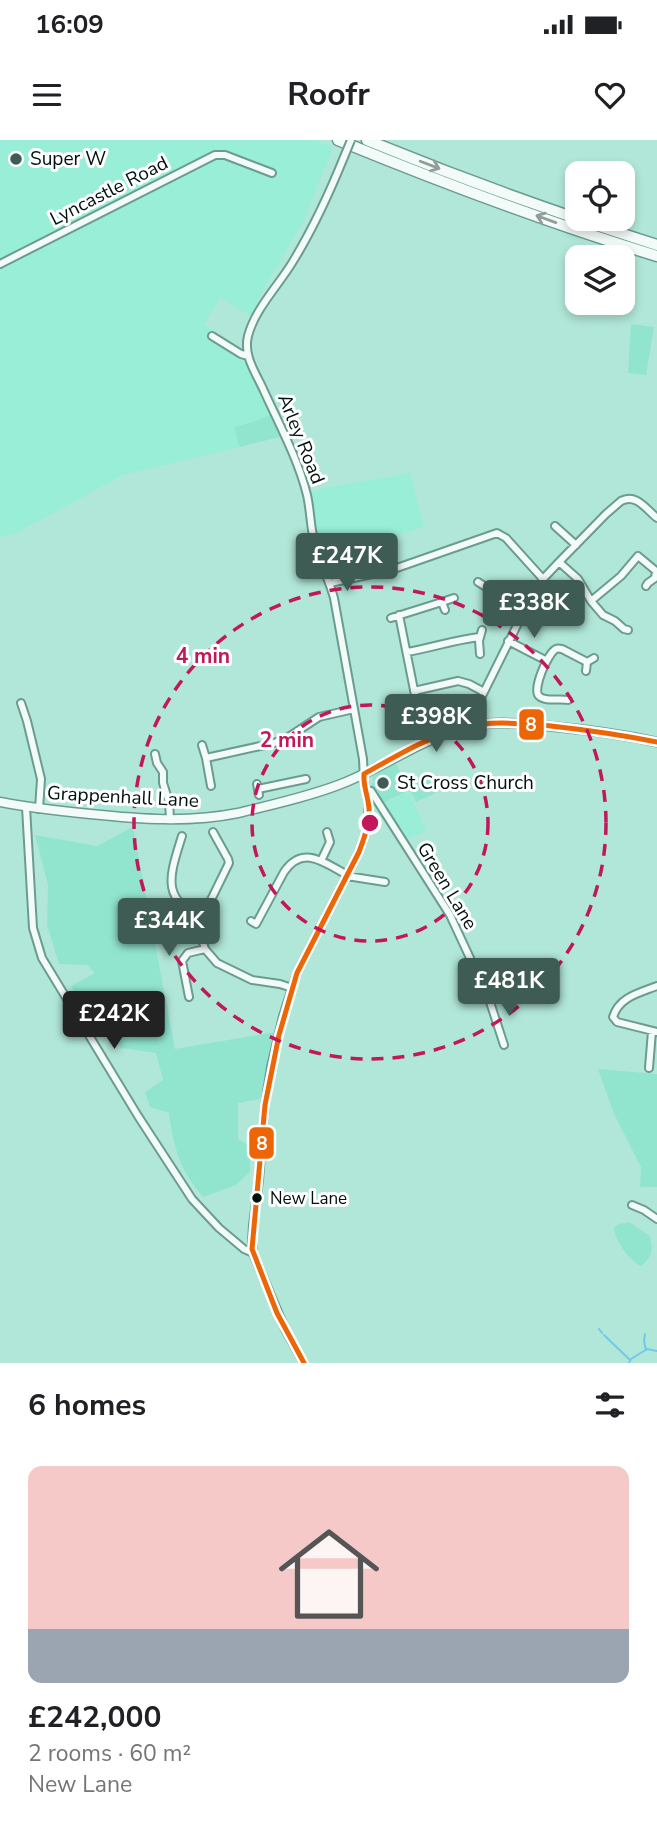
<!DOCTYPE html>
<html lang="en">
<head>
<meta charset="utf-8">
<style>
  body { margin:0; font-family:"Nunito Sans",sans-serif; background:#f2f2f2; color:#202124; height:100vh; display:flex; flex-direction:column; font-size:26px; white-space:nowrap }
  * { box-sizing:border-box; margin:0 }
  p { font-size:23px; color:#757577 }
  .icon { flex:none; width:38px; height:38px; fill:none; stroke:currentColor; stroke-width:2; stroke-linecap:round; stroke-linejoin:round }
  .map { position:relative; height:1223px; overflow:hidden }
  .sheet { display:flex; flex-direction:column; background:#fff; flex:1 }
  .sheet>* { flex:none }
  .fabs { position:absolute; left:565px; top:21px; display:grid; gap:14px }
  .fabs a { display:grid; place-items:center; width:70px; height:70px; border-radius:14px; background:#fff; box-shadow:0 4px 10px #0003; font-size:35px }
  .price { position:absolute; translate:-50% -60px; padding:0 16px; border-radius:7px; background:#3e5c53; color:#fff; font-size:23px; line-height:46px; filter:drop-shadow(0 2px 4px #0008) }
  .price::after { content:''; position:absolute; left:50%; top:42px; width:21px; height:16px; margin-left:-10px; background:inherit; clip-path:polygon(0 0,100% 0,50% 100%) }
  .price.selected { background:#222; color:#fff }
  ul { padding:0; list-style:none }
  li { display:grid; align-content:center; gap:14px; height:371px; padding:0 28px }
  li span { display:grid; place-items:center; height:217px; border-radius:14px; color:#555 }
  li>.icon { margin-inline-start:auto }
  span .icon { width:126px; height:126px; fill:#fffc; stroke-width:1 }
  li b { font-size:30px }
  h2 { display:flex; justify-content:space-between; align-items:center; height:84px; padding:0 28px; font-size:30px }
  .status { display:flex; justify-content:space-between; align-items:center; height:49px; padding:0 35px; background:#fff; direction:ltr }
  .status svg { height:19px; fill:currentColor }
  header { display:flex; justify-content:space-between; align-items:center; height:91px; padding:0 28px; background:#fff; font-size:32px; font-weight:700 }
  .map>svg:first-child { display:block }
  .built { fill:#98eed7 }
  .green { fill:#91e5cf }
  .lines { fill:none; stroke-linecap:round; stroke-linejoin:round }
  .stream { stroke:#71c9ea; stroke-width:2 }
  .minor-casing { stroke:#6c9b90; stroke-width:10 }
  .major-casing { stroke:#6c9b90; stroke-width:11 }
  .highway-casing { stroke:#6c9b90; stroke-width:13 }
  .minor { stroke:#f3fbf9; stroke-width:6 }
  .major { stroke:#f3fbf9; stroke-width:8 }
  .highway { stroke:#f3fbf9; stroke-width:10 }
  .minor-bridge-casing { stroke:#6c9b90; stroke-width:10; stroke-linecap:butt }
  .minor-bridge { stroke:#f3fbf9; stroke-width:6 }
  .bus-1-casing { stroke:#fff; stroke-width:10 }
  .bus-1 { stroke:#ec6608; stroke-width:5 }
  .oneway { stroke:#929d9a }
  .ring { fill:none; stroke:#c2185b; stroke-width:3.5; stroke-dasharray:12 9 }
  .poi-dot { fill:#3e5c53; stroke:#fff; stroke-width:2.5 }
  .bus-dot { fill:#00110c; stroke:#fff; stroke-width:2.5 }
  .labels { text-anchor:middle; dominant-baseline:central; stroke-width:6; stroke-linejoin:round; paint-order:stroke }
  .bus-label { font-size:17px; fill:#00110c; stroke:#fff; text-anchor:start }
  .poi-label { font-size:19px; fill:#00110c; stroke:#fff; text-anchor:start }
  .street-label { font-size:19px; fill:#00110c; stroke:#fff }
  .centre { fill:#c2185b; stroke:#fff; stroke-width:3.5 }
  .ring-label { font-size:21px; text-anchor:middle; font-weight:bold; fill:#c2185b; stroke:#fff; stroke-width:6; stroke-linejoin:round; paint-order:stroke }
  .line-badge { stroke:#fff; stroke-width:2.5 }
  .badge-label { font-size:19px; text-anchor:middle; font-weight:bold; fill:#fff }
</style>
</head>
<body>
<div class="status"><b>16:09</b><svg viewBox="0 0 49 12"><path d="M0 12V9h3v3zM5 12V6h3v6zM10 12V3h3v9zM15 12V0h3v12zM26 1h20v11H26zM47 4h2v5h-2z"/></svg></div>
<header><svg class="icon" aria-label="menu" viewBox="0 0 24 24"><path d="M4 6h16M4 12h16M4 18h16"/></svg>Roofr<svg class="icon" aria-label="heart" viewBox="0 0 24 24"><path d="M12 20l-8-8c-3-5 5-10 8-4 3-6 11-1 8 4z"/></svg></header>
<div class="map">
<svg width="657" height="1223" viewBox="0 0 657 1223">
  <rect width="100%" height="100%" fill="#b1e7d8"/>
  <path class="built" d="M0,0H315L333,7L304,80L263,150L251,176L220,158L204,185L239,207L270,275L253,282L234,287L239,307L123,335L20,391L0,398Z
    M410,333L424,386L409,392L378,401L381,432L330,443L316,410L307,354L325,348Z
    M409,652L426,691L405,700L383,664Z"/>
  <path class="green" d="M631,184L654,187L646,235L628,233Z
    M270,275L280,297L239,307L234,287L253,282Z
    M395,621L406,643H410L427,635L436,653L416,662L410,650L381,664L371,644L374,642L372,638L374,632Z
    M133,687L175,909L275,892L260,959L238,963V999L250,1006V1032L236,1045L203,1057C179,1028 174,1009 169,973L150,967L145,952L163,940L156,913L121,908L109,889L98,864L79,860L71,846L95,833L87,825L59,824L47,785L48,745L35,695L97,706Z
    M598,929L657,934V1047H640L641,1027L614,974Z
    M629,1082L650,1096C653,1111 653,1116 641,1126C630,1121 615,1101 614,1088L619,1084Z"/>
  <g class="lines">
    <path class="stream" d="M599,1189L602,1193
      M645,1194L644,1201L646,1210
      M604,1195L630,1220
      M629,1223L631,1219L647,1209L657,1211"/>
    <defs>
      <path id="minor" d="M0,124L215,15H225L272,33
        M212,196L241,214L248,216
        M555,386L576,405
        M559,422L578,439L591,461L603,475L615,481L624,489L628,490
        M478,442L489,449L503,446L508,448L525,468
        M330,443L391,430L497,393L506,398L543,439
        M591,461L621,436L638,416L656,431L655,438L648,443L646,446
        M445,470L442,462L454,458
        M399,475L417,565
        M391,478L442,462
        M508,501L547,521
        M407,512C431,508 454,500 479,497
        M480,514L479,501L482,490
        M586,531L587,522L594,518
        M414,551L458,541L469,544L484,552
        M568,560C560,558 545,562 539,556C532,549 548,513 556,509C558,508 560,509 562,509L587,522
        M21,563L27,581L41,639L39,669
        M470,587L478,564L531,457L543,439L559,422L606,374L621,361C636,353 646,369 657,378
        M202,605L206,618L274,603L287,598L319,577L354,569
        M155,614L157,623L163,632V643L169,662L170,679
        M206,618L211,646
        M257,644L259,655
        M258,649L306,639
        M366,650L371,651L450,775L489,859L504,905
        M26,667L33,788L42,818L138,976L192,1059L219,1088L244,1109L253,1113
        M213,692L228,719L229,723L207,768L202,799L205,809L217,823L252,840L280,844L292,848
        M182,696C170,735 159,760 205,779
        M321,721L330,702L327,692
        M347,736L385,742
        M251,781L256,784L284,732C303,704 325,723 347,735
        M657,846C639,853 619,857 613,877L617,882L657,892
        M189,857L182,821L188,813L205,809
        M649,928L652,891
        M632,1065L644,1070L657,1079
        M304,1223L286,1191L253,1113L252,1102L253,1085L259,1040L265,965L271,927L283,876L297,833L359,712L366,692L369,666L364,641L363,619L334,458C329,440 321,425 316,408C310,390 311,372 307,355C298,319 279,284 264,251C256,233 243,216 248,196C255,169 278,146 292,123C313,89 329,54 344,17"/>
      <path id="major" d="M0,662C30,668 60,671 90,674C139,679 189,683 238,673C271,665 315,655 346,642C387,625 423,598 467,587C496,580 527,584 557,587C591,590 624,595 657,602"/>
      <path id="highway" d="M338,0C443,43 549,83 657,116
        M367,0C462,39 559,74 657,105"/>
    </defs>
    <use href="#minor" class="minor-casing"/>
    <use href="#major" class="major-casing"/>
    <use href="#highway" class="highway-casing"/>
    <use href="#minor" class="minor"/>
    <use href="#major" class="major"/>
    <use href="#highway" class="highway"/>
    <defs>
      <path id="minor-bridge" d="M344,17L351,0"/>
    </defs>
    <use href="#minor-bridge" class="minor-bridge-casing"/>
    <use href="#minor-bridge" class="minor-bridge"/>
    <defs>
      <path id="bus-1" d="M304,1223L277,1173L252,1109L265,965L279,895L297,833L359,712C364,698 370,683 369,668C368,656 363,646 364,634C396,616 429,596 466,587C494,580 523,584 551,586C587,590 622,595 657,602"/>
    </defs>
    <use href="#bus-1" class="bus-1-casing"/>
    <use href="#bus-1" class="bus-1"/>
  </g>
  <defs><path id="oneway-shaft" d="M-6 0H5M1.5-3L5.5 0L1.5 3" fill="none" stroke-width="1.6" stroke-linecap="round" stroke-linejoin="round" transform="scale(1.75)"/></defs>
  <g class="oneway">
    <use href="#oneway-shaft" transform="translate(430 25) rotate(21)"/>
    <use href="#oneway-shaft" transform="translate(546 79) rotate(-160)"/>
  </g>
  <g class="ring">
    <circle cx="370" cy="683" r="118"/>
    <circle cx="370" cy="683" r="236"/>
  </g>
  <g class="poi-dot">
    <circle cx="16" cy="19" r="7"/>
    <circle cx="383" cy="643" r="7"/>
  </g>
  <circle class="bus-dot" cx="257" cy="1058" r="6"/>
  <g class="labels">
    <g class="bus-label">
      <text x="270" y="1058">New Lane</text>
    </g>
    <g class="poi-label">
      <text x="30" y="19">Super W</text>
      <text x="397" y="643">St Cross Church</text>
    </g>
    <g class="street-label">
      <text transform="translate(109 51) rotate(-27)">Lyncastle Road</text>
      <text transform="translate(301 299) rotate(68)">Arley Road</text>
      <text transform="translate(123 657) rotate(3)">Grappenhall Lane</text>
      <text transform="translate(447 746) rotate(59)">Green Lane</text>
    </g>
  </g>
  <circle cx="370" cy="683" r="10" class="centre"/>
  <g class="ring-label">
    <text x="203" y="523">4 min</text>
    <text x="287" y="607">2 min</text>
  </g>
  <g class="line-badge">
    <rect x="518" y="568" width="27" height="33" rx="7" fill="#ec6608"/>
    <rect x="248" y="986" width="27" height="34" rx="7" fill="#ec6608"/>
  </g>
  <g class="badge-label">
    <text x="531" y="591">8</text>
    <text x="262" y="1010">8</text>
  </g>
</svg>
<div class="fabs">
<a><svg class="icon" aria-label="locate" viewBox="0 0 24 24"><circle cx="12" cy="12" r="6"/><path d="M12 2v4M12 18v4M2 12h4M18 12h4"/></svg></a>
<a><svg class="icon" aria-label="layers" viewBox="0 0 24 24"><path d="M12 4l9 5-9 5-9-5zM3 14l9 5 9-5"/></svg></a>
</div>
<b class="price" style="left:347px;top:453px">£247K</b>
<b class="price" style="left:534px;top:500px">£338K</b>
<b class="price" style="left:436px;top:614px">£398K</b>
<b class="price" style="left:169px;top:818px">£344K</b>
<b class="price" style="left:509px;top:878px">£481K</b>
<b class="price selected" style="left:114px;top:911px">£242K</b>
</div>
<section class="sheet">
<h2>6 homes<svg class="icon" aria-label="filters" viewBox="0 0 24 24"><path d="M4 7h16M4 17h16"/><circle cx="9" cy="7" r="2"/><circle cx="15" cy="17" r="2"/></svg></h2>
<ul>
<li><span style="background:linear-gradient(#f6c9c9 75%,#9aa5b1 0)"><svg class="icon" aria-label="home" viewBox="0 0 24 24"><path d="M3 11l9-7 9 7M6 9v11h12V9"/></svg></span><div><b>£242,000</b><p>2 rooms · 60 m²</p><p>New Lane</p></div></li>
</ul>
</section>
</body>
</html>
